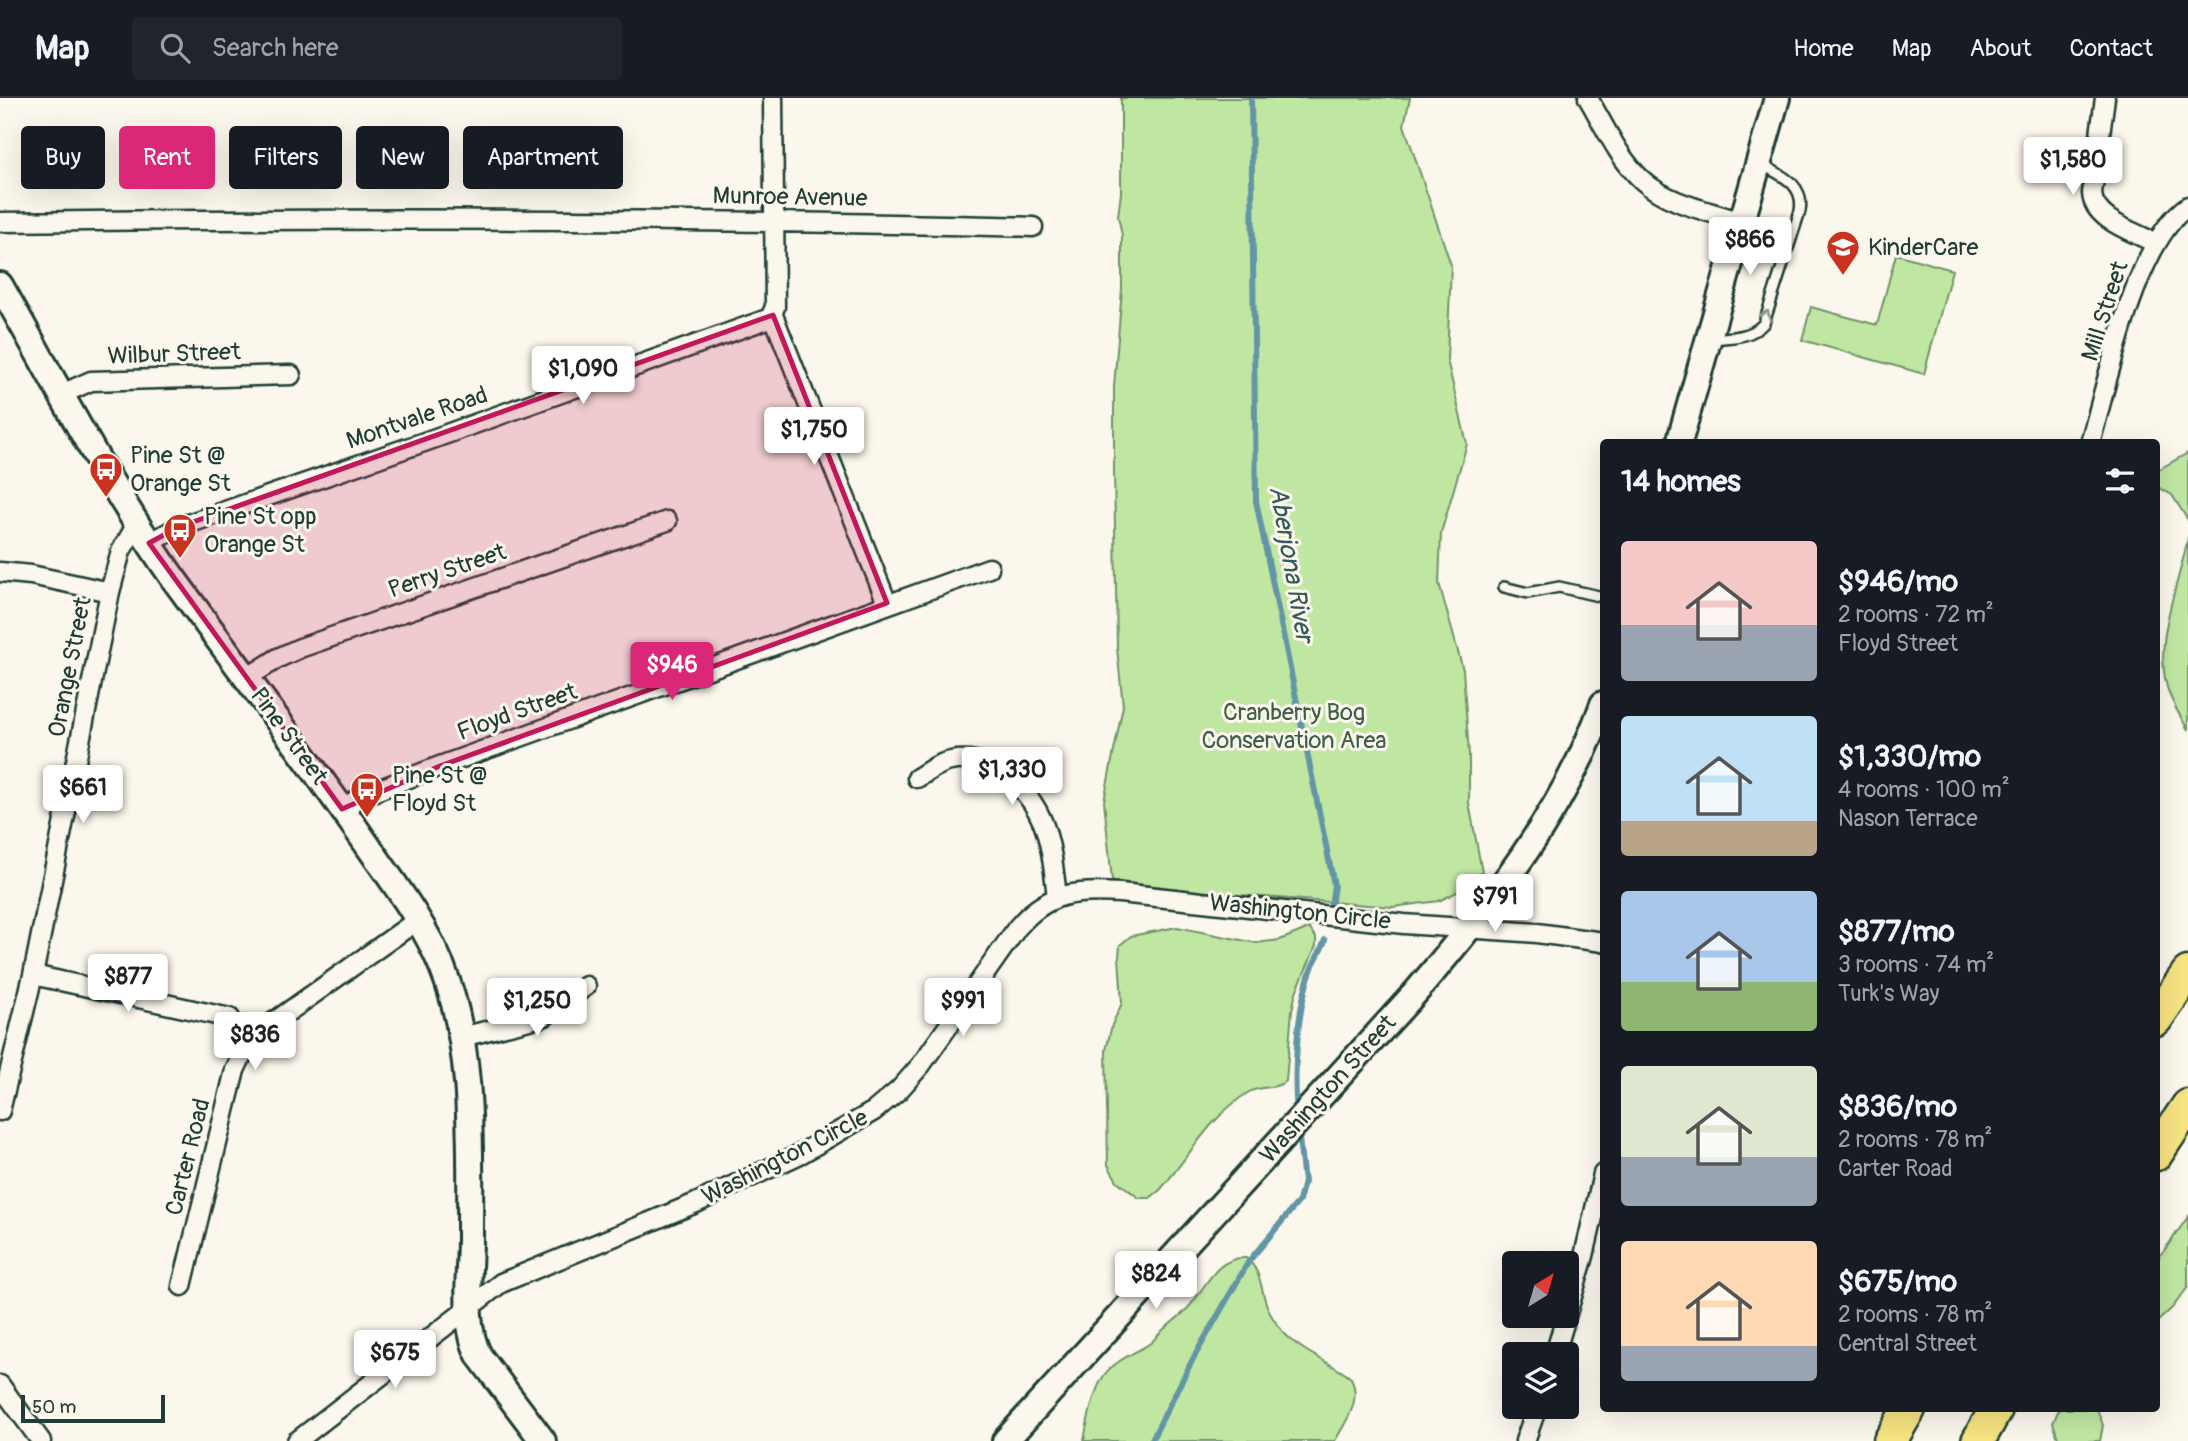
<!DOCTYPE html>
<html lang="en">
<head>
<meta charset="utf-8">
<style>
  body { margin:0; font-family:Pangolin,sans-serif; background:#20242c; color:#f1f3f6; height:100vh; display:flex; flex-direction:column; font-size:26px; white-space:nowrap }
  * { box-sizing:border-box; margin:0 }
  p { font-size:23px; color:#9ea1a6 }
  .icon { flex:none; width:38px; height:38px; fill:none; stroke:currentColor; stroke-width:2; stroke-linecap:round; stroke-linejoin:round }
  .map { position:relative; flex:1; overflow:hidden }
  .panel { position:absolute; left:1600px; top:341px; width:560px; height:973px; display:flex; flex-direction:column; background:#171b24; border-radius:7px; box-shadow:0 7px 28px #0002 }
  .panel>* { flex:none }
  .top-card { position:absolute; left:21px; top:28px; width:665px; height:63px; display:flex; gap:14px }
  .needle { width:46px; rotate:37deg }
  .tools { position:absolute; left:1502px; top:1153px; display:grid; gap:14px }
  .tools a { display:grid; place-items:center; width:77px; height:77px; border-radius:7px; background:#171b24; box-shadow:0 7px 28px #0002; font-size:35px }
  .scale { position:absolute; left:21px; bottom:18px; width:144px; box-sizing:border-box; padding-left:7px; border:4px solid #1f3d34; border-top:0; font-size:19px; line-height:24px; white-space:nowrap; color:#1f3d34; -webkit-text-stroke:5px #fbf7ec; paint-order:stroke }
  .price { position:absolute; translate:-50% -60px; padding:0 16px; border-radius:7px; background:#fff; color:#222; font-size:23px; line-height:46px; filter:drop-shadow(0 2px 4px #0008) }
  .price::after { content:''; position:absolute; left:50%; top:42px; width:21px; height:16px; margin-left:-10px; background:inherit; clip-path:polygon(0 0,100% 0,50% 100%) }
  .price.current { background:#db2777; color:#fff }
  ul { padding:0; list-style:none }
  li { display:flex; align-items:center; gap:21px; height:175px; padding:0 21px }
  li span { display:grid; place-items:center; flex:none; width:196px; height:140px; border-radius:7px; color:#555 }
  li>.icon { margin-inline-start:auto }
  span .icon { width:84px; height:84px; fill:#fffc; stroke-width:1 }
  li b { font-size:30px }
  h2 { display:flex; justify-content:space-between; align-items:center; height:84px; padding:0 21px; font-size:30px }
  .chip { padding:0 24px; border-radius:7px; background:#171b24; box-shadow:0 7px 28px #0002; font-size:24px; line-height:63px }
  .chip.current { background:#db2777; color:#fff }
  header { display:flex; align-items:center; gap:42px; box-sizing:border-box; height:98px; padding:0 35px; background:#171b24; border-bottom:2px solid #363941 }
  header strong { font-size:33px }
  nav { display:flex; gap:38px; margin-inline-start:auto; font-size:24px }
  .search { width:490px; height:63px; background:#20242c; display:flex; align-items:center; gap:18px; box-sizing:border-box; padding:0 24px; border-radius:7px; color:#9ea1a6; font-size:26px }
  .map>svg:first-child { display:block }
  .green { fill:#c0e7a2; stroke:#70926b; stroke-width:2 }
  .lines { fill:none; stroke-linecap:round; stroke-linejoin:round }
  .stream { stroke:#6295a5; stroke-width:6 }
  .lane-casing { stroke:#1f3d34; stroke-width:14 }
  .street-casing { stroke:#1f3d34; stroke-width:23 }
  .secondary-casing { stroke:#1f3d34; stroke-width:30 }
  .highway-casing { stroke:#1f3d34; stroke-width:37 }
  .lane { stroke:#fbf7ec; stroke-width:9 }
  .street { stroke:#fbf7ec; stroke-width:18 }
  .secondary { stroke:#fbf7ec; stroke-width:24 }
  .highway { stroke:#f6e381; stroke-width:32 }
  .oneway { stroke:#8d9a90 }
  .marked { fill:#c2185b; fill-opacity:0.2; stroke:#c2185b; stroke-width:5; stroke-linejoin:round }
  .labels { text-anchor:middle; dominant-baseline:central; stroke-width:6; stroke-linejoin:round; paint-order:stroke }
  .street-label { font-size:24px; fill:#1f3d34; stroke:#fbf7ec }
  .poi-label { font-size:24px; fill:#1f3d34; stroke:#fbf7ec; text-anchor:start }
  .park-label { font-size:24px; fill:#3f5f4a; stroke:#fbf7ec }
  .water-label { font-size:26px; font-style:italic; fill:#355a5a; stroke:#fbf7ec }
</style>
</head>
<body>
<header>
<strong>Map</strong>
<div class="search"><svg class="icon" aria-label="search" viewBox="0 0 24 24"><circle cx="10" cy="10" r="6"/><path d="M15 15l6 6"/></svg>Search here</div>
<nav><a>Home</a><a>Map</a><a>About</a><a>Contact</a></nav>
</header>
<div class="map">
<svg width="2188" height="1343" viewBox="0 0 2188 1343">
  <rect width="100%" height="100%" fill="#fbf7ec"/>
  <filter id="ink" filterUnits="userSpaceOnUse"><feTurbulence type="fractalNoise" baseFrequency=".0143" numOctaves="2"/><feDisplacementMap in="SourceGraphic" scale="14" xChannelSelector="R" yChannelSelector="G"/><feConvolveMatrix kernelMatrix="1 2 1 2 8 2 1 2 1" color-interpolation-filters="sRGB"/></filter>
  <g filter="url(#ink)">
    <path class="green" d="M1121,0H1410L1404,27L1451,167L1447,262L1467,346L1441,435L1439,485L1463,572L1469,657V705L1482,774L1461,792L1439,803L1393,809L1212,795L1112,783L1104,703L1123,608L1117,550L1114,371V289L1122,191V137L1118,118L1121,95Z
      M1896,156L1952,172L1924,276L1802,242L1811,209L1877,227Z
      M2188,355V422L2172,397L2156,388V373Z
      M2188,439V632C2182,621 2175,610 2170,598C2150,548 2179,489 2188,439Z
      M1177,829L1256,845L1280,842L1309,830L1316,840V848L1296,894L1292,912L1286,983C1275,992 1261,987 1249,994C1210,1018 1189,1059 1160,1092L1150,1100H1139L1117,1083L1108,1067L1106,952L1112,927L1122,905L1119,859L1120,847L1131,838Z
      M2188,1119V1189L2172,1210L2156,1225V1164Z
      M1246,1160C1262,1173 1260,1190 1267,1208C1270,1217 1278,1228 1284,1235C1303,1255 1330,1264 1351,1280C1362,1303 1346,1323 1335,1343H1084C1087,1325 1094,1291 1105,1276C1115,1263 1135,1255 1149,1246C1155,1242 1158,1236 1164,1231C1172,1224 1181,1218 1188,1210C1205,1191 1216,1158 1246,1160Z
      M2059,1311H2097L2103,1327L2100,1343H2059L2053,1325Z"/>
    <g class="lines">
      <path class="stream" d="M1251,0L1256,403L1334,787L1331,808
        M1297,1014C1293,972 1297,906 1313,867C1317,859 1322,851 1325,842
        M1151,1343L1194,1259L1249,1163L1299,1103L1304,1084L1298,1032"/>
      <defs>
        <path id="lane" d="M1710,241C1729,239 1750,241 1764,225L1800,113C1805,85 1780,77 1759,65
          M1504,489L1528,495L1559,489L1603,499"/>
        <path id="street" d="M1588,0C1604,27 1619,61 1642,82C1668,106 1709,113 1742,124
          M2105,0L2092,95C2093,122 2133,133 2155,145
          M0,124C344,120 688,120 1033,129
          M773,217L887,505
          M62,296L91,283L291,277
          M2090,345C2108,283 2135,144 2188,108
          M149,445L179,429L427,343L770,220L775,209L773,0
          M0,474L31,477L110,494
          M247,580L278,560L300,550L667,423
          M917,680C928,674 938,665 951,663C991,655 1029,690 1043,725C1052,748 1054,775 1057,799
          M342,711L362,698L440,668L989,470
          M33,877L230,920
          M462,939L545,918L586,888
          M0,1013L33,877L110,494L121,453L137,426
          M182,1188L235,972L246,949L264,931L419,821
          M1555,1256L1584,1158L1603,1076
          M0,1287L41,1343
          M297,1343L501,1185L696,1105L802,1055L874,1013L899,992L921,967L1017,830C1047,794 1076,792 1120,795L1404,826L1537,835L1603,844
          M1525,1343L1537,1309"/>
        <path id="secondary" d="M0,187C56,285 108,388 173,480C235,565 299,649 359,735C389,779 422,820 442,869C475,950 470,1053 470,1140C470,1175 462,1228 480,1259L543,1343
          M1679,345L1777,0
          M1005,1343L1416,894C1490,807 1564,715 1603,606"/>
        <path id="highway" d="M2156,921L2188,875
          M2156,1056L2188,1008
          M1890,1343L1909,1311
          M1978,1343L1996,1311"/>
      </defs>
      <use href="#lane" class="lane-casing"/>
      <use href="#street" class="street-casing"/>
      <use href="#secondary" class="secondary-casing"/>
      <use href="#highway" class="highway-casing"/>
      <use href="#lane" class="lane"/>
      <use href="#street" class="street"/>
      <use href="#secondary" class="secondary"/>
      <use href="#highway" class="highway"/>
    </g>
    <defs><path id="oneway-chevron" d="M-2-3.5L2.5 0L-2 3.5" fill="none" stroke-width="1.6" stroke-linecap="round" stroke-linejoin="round" transform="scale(1.75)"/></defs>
    <use class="oneway" href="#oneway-chevron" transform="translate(1766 217) rotate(-67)"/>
  </g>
  <path class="marked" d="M773,217L887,505L440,668L342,711L149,445L179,429Z"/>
  <defs>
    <symbol id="school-pin" viewBox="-11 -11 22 30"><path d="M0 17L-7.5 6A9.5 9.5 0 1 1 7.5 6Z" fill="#c8321e" stroke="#fbf7ec"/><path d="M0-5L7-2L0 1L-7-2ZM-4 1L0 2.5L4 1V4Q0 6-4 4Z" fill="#fff"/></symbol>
    <symbol id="bus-pin" viewBox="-11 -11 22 30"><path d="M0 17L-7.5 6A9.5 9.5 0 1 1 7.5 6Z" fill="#c8321e" stroke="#fbf7ec"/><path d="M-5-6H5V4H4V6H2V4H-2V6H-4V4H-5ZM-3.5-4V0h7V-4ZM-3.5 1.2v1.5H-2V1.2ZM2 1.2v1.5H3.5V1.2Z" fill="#fff"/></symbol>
  </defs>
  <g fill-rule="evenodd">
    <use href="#school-pin" x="1824" y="130" width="38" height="52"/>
    <use href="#bus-pin" x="87" y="352" width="38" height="52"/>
    <use href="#bus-pin" x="161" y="413" width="38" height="52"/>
    <use href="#bus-pin" x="348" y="672" width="38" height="52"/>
  </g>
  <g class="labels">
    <g class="street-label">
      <text transform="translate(790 99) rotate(1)">Munroe Avenue</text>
      <text transform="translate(2105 213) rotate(-72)">Mill Street</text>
      <text transform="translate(174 256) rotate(-2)">Wilbur Street</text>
      <text transform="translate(417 320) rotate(-19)">Montvale Road</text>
      <text transform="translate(447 473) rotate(-19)">Perry Street</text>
      <text transform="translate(70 569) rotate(-79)">Orange Street</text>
      <text transform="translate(517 614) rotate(-20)">Floyd Street</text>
      <text transform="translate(289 638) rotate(54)">Pine Street</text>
      <text transform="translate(1300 814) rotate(6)">Washington Circle</text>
      <text transform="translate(1328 991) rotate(-48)">Washington Street</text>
      <text transform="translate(188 1059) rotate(-76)">Carter Road</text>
      <text transform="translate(785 1059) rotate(-27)">Washington Circle</text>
    </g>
    <g class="poi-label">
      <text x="1868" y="149">KinderCare</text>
      <text x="130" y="357">Pine St @<tspan x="130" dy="28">Orange St</tspan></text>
      <text x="204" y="418">Pine St opp<tspan x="204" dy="28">Orange St</tspan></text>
      <text x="392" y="677">Pine St @<tspan x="392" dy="28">Floyd St</tspan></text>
    </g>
    <g class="park-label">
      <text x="1294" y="614">Cranberry Bog<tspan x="1294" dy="28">Conservation Area</tspan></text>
    </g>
    <g class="water-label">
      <text transform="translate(1291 466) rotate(80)">Aberjona River</text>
    </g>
  </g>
</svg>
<div class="tools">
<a><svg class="needle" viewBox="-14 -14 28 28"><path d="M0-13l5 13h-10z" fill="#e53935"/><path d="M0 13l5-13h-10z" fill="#9ea1a6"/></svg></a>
<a><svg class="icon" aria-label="layers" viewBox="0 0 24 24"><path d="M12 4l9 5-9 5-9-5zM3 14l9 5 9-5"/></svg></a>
</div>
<div class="scale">50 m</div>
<b class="price" style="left:2073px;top:99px">$1,580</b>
<b class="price" style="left:1750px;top:179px">$866</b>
<b class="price" style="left:583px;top:308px">$1,090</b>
<b class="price" style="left:814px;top:369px">$1,750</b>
<b class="price current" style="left:672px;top:604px">$946</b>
<b class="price" style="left:1012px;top:709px">$1,330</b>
<b class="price" style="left:83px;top:727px">$661</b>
<b class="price" style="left:1495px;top:836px">$791</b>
<b class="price" style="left:128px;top:916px">$877</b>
<b class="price" style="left:537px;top:940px">$1,250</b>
<b class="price" style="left:963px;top:940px">$991</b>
<b class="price" style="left:255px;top:974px">$836</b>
<b class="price" style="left:1156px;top:1213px">$824</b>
<b class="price" style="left:395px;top:1292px">$675</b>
<div class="top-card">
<a class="chip">Buy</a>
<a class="chip current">Rent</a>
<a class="chip">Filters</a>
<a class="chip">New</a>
<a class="chip">Apartment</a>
</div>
<section class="panel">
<h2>14 homes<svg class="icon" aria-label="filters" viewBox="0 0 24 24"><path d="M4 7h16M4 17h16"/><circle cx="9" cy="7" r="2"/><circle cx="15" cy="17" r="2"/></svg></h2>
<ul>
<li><span style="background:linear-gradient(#f6c9c9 60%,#9aa5b1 0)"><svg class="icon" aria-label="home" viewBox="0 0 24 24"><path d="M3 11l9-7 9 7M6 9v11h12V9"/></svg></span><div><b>$946/mo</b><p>2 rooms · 72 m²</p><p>Floyd Street</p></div></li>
<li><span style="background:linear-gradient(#bfe0f5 75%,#b9a48a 0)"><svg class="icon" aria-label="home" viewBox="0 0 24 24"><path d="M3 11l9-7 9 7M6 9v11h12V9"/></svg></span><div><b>$1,330/mo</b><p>4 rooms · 100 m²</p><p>Nason Terrace</p></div></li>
<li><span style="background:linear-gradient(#a9c7e8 65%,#8fb573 0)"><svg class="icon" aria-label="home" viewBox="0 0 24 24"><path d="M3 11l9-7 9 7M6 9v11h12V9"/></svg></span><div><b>$877/mo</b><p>3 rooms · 74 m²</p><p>Turk's Way</p></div></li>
<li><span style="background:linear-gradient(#dfe7d0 65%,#9aa5b1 0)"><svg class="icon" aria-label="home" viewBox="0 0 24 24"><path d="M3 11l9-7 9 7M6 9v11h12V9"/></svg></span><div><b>$836/mo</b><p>2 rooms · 78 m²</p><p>Carter Road</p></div></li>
<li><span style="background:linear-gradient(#ffd9b3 75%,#9aa5b1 0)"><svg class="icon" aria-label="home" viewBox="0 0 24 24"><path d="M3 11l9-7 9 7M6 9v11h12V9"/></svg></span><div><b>$675/mo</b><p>2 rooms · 78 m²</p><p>Central Street</p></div></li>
</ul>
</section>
</div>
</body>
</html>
